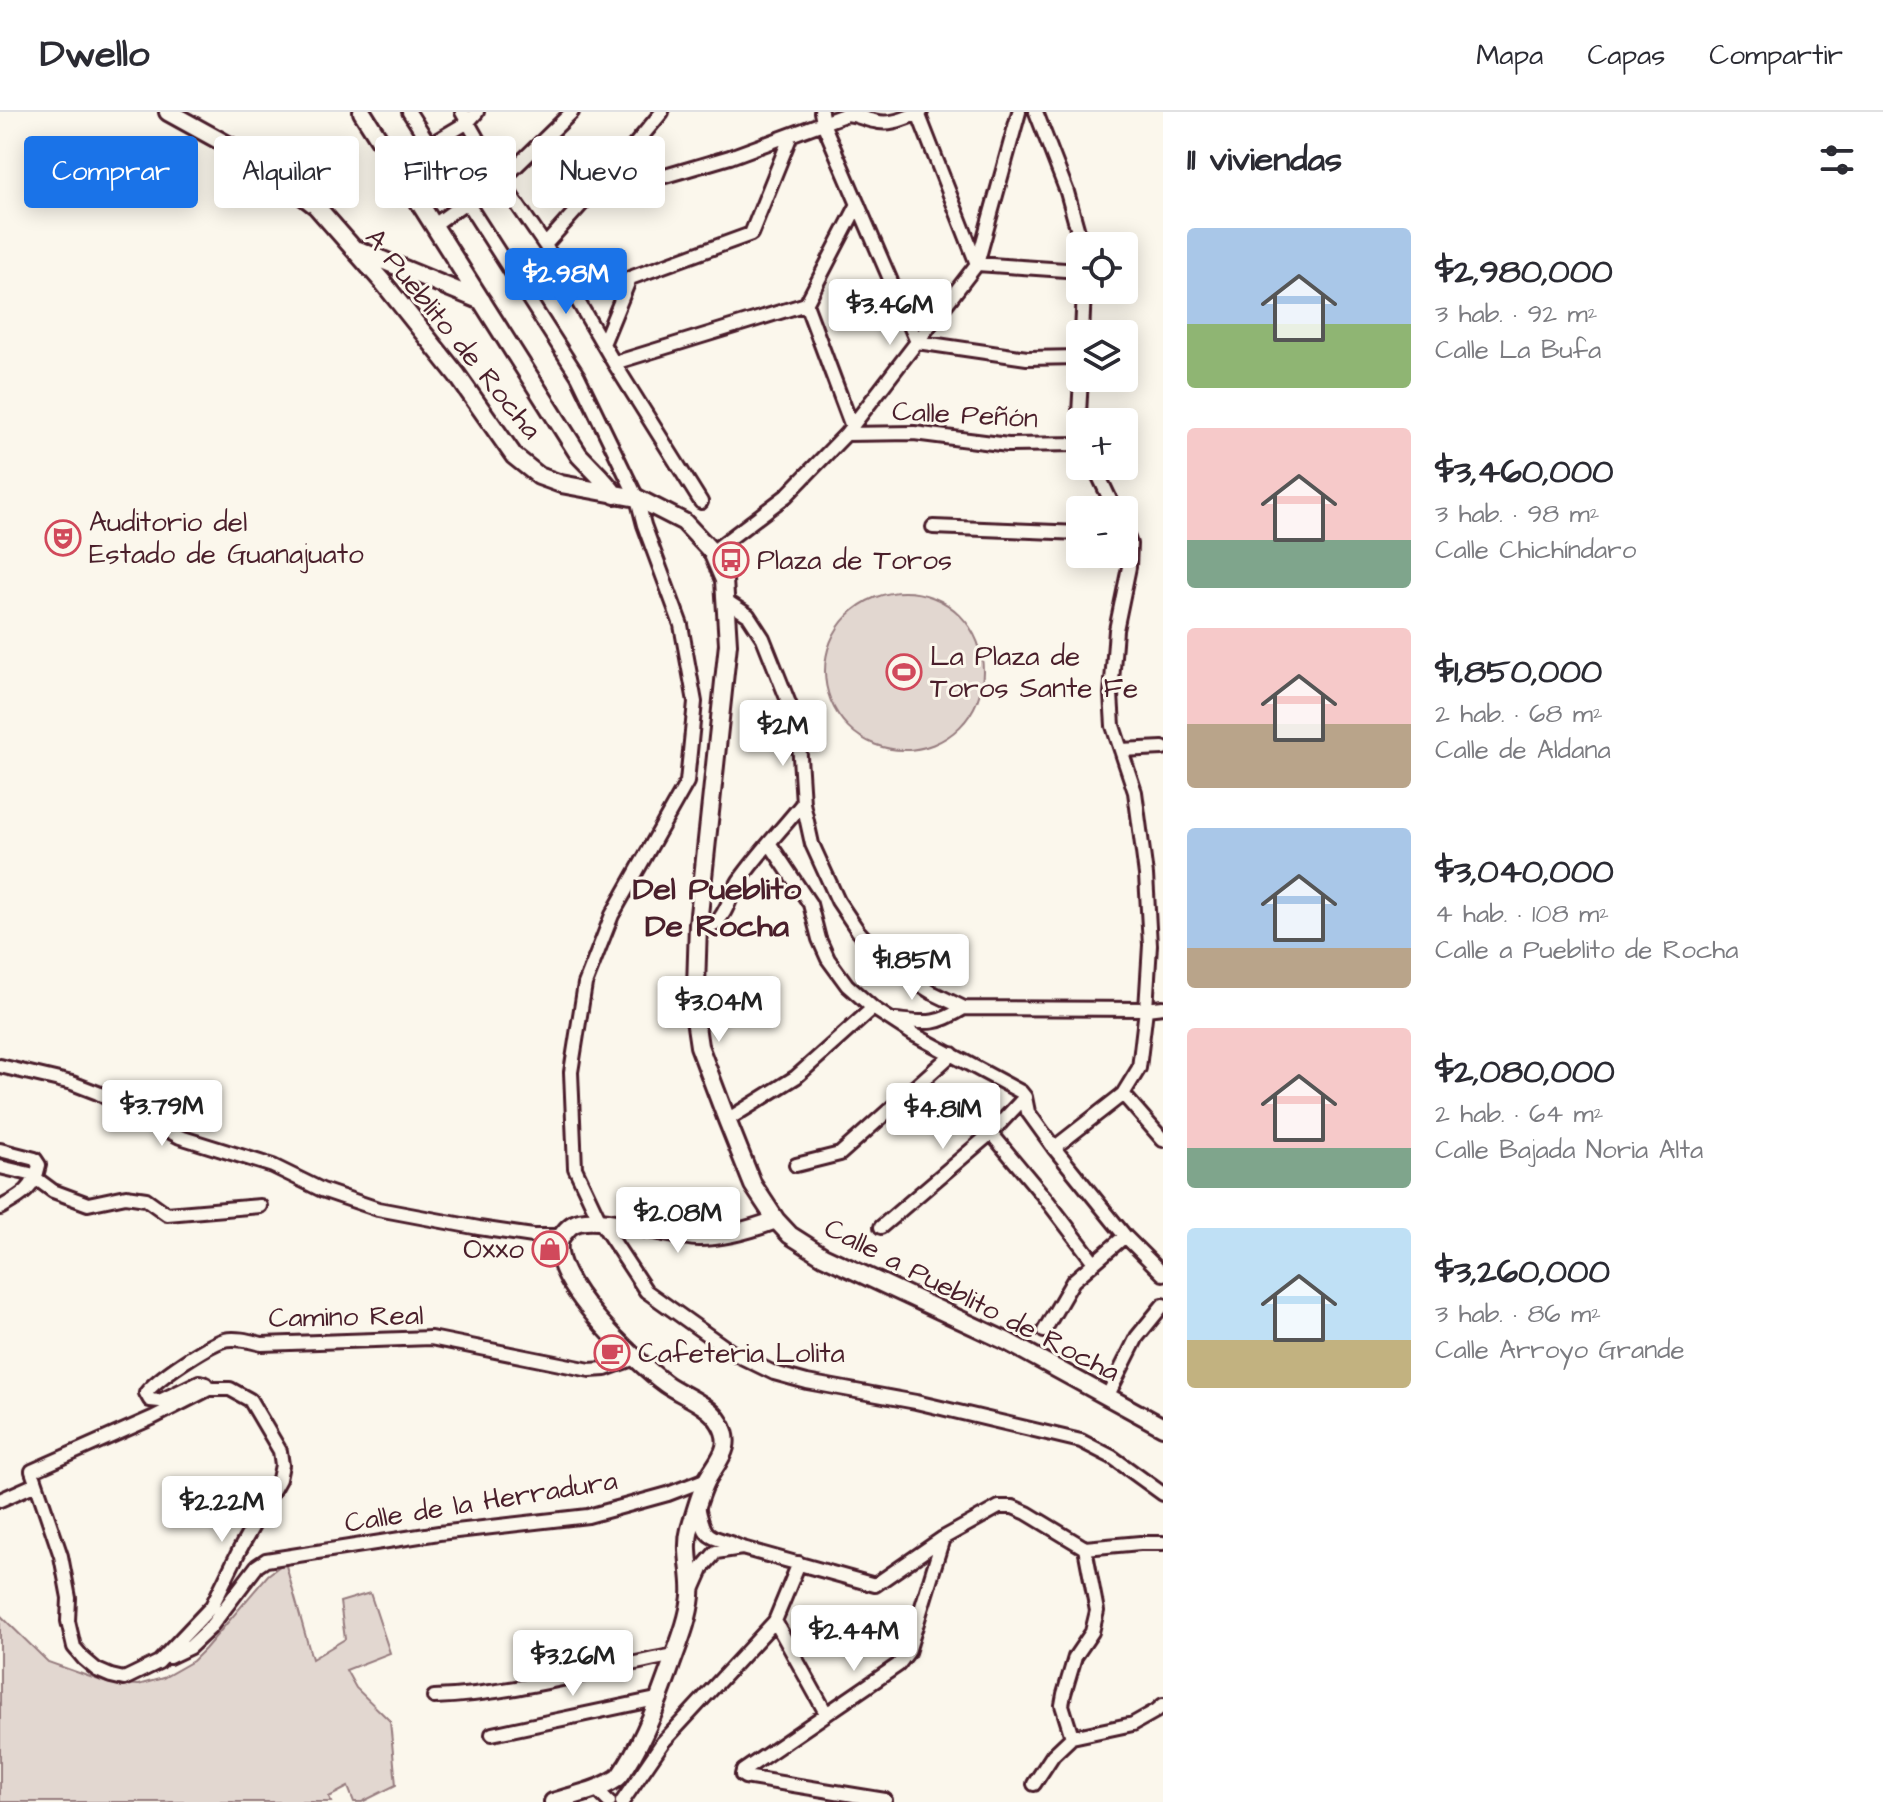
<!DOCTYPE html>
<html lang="es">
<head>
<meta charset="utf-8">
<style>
  body { margin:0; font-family:"Architects Daughter",sans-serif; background:#f2f2f3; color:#2b2b33; height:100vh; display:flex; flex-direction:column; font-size:30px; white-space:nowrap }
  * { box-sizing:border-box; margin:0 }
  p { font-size:26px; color:#7c7c81 }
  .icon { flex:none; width:44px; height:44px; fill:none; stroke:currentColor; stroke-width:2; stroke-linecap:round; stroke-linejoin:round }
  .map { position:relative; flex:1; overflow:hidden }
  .panel { display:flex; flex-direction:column; background:#fff; width:720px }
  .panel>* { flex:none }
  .banner { position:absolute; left:24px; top:24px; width:760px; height:72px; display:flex; gap:16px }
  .fabs { position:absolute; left:1066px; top:120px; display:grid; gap:16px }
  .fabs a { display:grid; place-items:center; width:72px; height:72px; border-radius:8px; background:#fff; box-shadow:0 4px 20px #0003; font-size:40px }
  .price { position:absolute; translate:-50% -68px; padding:0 18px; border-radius:8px; background:#fff; color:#222; font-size:26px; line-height:52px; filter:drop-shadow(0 2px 4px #0008) }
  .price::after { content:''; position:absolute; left:50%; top:48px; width:24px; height:18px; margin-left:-12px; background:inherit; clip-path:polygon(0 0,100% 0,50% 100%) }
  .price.current { background:#1a73e8; color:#fff }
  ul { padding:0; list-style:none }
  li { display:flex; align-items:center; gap:24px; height:200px; padding:0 24px }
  li span { display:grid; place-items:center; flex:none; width:224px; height:160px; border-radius:8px; color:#555 }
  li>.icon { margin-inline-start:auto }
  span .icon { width:96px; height:96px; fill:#fffc; stroke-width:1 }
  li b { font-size:34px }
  h2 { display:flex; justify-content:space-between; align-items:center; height:96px; padding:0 24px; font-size:34px }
  .tag { padding:0 28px; border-radius:8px; background:#fff; box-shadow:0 4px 20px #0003; font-size:28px; line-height:72px }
  .tag.current { background:#1a73e8; color:#fff }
  header { display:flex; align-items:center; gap:48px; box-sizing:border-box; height:112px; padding:0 40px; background:#fff; border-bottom:2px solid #e1e1e2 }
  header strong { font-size:38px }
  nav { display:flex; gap:44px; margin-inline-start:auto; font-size:28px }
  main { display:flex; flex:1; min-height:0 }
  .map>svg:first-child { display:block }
  .green { fill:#e2d7d0; stroke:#967b7e; stroke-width:2 }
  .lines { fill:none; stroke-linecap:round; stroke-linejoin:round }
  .minor-casing { stroke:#4a1f2b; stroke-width:18 }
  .tertiary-casing { stroke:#4a1f2b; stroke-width:22 }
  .minor { stroke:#fbf7ec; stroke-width:12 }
  .tertiary { stroke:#fbf7ec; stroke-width:16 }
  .labels { text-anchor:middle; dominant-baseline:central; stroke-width:6; stroke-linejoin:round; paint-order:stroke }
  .street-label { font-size:28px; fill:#4a1f2b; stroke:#fbf7ec }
  .poi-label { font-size:28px; fill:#4a1f2b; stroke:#fbf7ec; text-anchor:start }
  .quarter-label { font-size:32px; font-weight:bold; fill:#4a1f2b; stroke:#fbf7ec }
</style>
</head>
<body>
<header>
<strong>Dwello</strong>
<nav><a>Mapa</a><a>Capas</a><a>Compartir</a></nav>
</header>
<main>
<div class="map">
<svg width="1163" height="1690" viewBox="0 0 1163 1690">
  <rect width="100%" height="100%" fill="#fbf7ec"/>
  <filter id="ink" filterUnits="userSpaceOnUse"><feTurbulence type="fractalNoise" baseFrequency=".0125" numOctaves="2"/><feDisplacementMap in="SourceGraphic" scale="16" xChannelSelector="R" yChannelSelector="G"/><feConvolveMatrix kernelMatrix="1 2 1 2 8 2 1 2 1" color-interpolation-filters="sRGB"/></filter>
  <g filter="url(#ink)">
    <path class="green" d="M825 559a79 79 0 1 1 158 0a79 79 0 1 1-158 0Z
      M285,1450L312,1547L345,1527L340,1490L370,1481L390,1541L346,1558L356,1576L390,1609L396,1673L362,1690H354L348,1675L329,1685L331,1690H0V1503L48,1550L107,1571L138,1573L163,1566L193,1549L205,1537L268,1463Z"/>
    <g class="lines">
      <defs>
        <path id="minor" d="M409,0L578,264L637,386L644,413L681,513L695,590L687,670L612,803L585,872L571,960L575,1056L600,1109L646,1179L733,1241L774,1261L807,1270L916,1290L1081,1329L1112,1345L1163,1382
          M462,0L501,69L545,133L614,251L701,390
          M821,0L823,11L917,230L1027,246L1080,245
          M1036,0L1067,80L1082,134
          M918,1L977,152L1080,159
          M431,32L468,10L477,0
          M665,64L730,45L847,2C857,3 864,7 874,9C890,14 905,6 921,0
          M501,69L572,0
          M434,113L466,90
          M545,133L633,35L662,0
          M806,192L852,315
          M1082,222L1084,178
          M603,232L630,166L751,122L791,23
          M614,251L806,192L858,92
          M1081,266L1079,302L1081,310
          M846,322L914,321L1008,333L1080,332
          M1094,354L1115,398
          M933,415L1080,421
          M712,440L786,384L846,322L977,152L1019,0
          M1121,638L1163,636
          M803,691L812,732L838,789L858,819L878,841L904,863L933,881L964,896L1146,897L1163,895
          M770,732L810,792L819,827L828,847L847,873L873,896L913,922L1021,980L1025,985L1028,1000L1054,1036L1125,1124L1163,1162
          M698,812H715C727,801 730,784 739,769C758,742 782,717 803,691L798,614L763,526L748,503L725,488
          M895,908C927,911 935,914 964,896
          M0,954L72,971L98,981L180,1025L273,1054L322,1078L378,1097L479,1116L533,1124H562
          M1123,982L1163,1028
          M727,1008L796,965L873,896
          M991,1021L1046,1087L1094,1150
          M1054,1036L1123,982L1139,956L1146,897L1150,833L1146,763L1135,680L1113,614L1111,582L1116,518L1129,455L1130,432L1124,416
          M0,1038L35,1047L39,1053C34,1078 21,1084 0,1096
          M796,1053L840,1042L952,942
          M0,1055L30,1062L53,1079L88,1092L126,1084L146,1087L167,1102L260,1094
          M881,1115L991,1021L1025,985
          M1044,1219L1073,1169L1125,1124
          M209,1277H230L250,1288L280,1339L282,1353L279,1367L240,1437L212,1494L159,1550L124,1567L111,1564L97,1558L84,1547L74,1535L68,1509L69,1486L61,1444L32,1359L152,1306Z
          M209,1277L206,1272L199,1270L160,1289L150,1288L146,1281C157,1266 206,1234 224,1228C236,1225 250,1229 262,1232L431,1226L590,1258L605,1257L635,1246
          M1107,1285L1137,1225L1163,1193
          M0,1388L36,1372
          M698,1394C706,1434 711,1421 742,1436L875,1473L943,1426L999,1395H1013L1027,1401L1085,1436L1140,1431H1163
          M692,1480L703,1455L716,1440L742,1436
          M775,1509L826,1601
          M169,1545L190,1535L209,1517L257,1454L266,1448L439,1421L588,1404L668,1382L707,1367
          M434,1585C516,1582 594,1558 675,1543
          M492,1622L661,1586
          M1072,1625L1062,1593L1064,1582L1075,1545L1092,1520L1097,1499L1085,1436
          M1034,1672L1053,1643L1072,1625L1133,1612L1156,1599L1163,1593
          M595,1676L609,1690
          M622,1690L663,1630L775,1509L799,1451
          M884,1690L885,1688L745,1665L742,1663L743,1659L898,1553L908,1540L943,1426"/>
        <path id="tertiary" d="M168,0L246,43L280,66L316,94L382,169L457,263L514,344L539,364L561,372L637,386L684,410L712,440L724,468L728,532L698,812L695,907L699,934L727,1008L753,1073L776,1108L790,1123L823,1144L1006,1229L1163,1315
          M362,0L579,343C591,356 605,368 615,383
          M358,138L482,189
          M553,1690C573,1683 598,1679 616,1667C621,1664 623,1658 627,1653C649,1618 661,1580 675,1542C682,1523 689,1504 691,1484C693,1462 684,1439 690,1417C695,1401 700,1380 708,1366C719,1347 734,1334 720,1311C709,1292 683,1284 666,1272C638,1252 543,1163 561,1125C563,1122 570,1113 574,1112C594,1100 671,1125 699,1125C726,1125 752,1117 776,1108"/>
      </defs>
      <use href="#minor" class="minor-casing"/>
      <use href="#tertiary" class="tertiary-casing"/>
      <use href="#minor" class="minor"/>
      <use href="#tertiary" class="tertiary"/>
    </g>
  </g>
  <defs>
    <symbol id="theatre-ring" viewBox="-11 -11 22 22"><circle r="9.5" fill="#fbf7ec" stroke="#d1495b" stroke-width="1.5"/><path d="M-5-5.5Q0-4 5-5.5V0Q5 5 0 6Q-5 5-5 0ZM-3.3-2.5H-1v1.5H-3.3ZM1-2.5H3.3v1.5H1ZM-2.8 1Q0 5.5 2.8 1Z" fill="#d1495b"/></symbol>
    <symbol id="bus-ring" viewBox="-11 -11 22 22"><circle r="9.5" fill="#fbf7ec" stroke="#d1495b" stroke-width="1.5"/><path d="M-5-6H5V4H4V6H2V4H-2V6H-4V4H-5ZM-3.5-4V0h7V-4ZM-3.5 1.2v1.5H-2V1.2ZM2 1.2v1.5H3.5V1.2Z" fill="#d1495b"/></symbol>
    <symbol id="stadium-ring" viewBox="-11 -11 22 22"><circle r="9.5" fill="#fbf7ec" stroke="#d1495b" stroke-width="1.5"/><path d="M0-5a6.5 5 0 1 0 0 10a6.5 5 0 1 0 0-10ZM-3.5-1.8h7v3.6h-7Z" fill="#d1495b"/></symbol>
    <symbol id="shop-ring" viewBox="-11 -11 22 22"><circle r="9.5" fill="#fbf7ec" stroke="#d1495b" stroke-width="1.5"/><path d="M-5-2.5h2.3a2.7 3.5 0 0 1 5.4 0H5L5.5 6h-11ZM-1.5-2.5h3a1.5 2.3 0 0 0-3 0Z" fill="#d1495b"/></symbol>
    <symbol id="cafe-ring" viewBox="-11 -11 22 22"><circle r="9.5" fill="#fbf7ec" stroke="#d1495b" stroke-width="1.5"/><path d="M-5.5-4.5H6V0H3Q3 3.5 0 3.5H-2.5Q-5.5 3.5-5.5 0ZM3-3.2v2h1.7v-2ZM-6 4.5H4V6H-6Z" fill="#d1495b"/></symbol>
  </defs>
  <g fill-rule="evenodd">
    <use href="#theatre-ring" x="43" y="406" width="40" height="40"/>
    <use href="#bus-ring" x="711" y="428" width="40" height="40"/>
    <use href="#stadium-ring" x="884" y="540" width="40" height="40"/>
    <use href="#shop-ring" x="530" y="1117" width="40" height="40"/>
    <use href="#cafe-ring" x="592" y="1221" width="40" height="40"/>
  </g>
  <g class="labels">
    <g class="street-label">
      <text transform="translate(453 222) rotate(51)">A Pueblito de Rocha</text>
      <text transform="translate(965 303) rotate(3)">Calle Peñón</text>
      <text transform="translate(972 1188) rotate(27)">Calle a Pueblito de Rocha</text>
      <text transform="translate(346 1205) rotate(-1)">Camino Real</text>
      <text transform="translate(481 1390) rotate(-9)">Calle de la Herradura</text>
    </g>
    <g class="poi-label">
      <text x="89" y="410">Auditorio del<tspan x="89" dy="32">Estado de Guanajuato</tspan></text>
      <text x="757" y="448">Plaza de Toros</text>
      <text x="930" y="544">La Plaza de<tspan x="930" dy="32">Toros Sante Fe</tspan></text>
      <text x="524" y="1137" text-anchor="end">Oxxo</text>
      <text x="638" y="1241">Cafeteria Lolita</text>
    </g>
    <g class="quarter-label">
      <text x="717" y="777">Del Pueblito<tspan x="717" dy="37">De Rocha</tspan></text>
    </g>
  </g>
</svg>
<div class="fabs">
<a><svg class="icon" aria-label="locate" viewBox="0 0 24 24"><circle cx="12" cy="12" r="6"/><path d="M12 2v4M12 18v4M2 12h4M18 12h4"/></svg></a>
<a><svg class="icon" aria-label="layers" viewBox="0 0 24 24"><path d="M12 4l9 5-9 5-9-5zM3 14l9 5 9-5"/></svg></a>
<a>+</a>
<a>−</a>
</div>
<b class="price current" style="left:566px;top:204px">$2.98M</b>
<b class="price" style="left:890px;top:235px">$3.46M</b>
<b class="price" style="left:783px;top:656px">$2M</b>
<b class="price" style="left:912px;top:890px">$1.85M</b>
<b class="price" style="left:719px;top:932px">$3.04M</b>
<b class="price" style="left:162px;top:1036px">$3.79M</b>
<b class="price" style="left:943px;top:1039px">$4.81M</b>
<b class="price" style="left:678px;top:1143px">$2.08M</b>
<b class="price" style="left:222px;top:1432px">$2.22M</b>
<b class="price" style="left:854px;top:1561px">$2.44M</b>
<b class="price" style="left:573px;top:1586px">$3.26M</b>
<div class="banner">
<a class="tag current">Comprar</a>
<a class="tag">Alquilar</a>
<a class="tag">Filtros</a>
<a class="tag">Nuevo</a>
</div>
</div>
<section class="panel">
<h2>11 viviendas<svg class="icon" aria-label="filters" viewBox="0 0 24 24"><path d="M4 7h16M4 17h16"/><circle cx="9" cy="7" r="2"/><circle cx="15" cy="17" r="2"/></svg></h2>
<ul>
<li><span style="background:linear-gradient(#a9c7e8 60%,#8fb573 0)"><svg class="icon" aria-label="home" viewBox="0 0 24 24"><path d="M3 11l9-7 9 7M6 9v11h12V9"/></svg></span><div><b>$2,980,000</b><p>3 hab. · 92 m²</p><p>Calle La Bufa</p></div></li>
<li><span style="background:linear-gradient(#f6c9c9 70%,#7fa58c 0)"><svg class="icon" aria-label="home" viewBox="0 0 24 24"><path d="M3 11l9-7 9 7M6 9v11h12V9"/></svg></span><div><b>$3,460,000</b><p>3 hab. · 98 m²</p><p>Calle Chichíndaro</p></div></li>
<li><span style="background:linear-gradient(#f6c9c9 60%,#b9a48a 0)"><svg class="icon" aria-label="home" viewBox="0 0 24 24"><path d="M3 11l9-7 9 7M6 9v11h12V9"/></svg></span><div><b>$1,850,000</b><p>2 hab. · 68 m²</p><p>Calle de Aldana</p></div></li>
<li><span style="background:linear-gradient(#a9c7e8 75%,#b9a48a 0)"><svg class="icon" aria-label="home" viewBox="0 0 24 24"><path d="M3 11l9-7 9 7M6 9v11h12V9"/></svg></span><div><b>$3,040,000</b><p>4 hab. · 108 m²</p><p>Calle a Pueblito de Rocha</p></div></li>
<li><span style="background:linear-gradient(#f6c9c9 75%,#7fa58c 0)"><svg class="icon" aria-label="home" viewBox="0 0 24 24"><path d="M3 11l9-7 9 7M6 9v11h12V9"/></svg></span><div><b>$2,080,000</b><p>2 hab. · 64 m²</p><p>Calle Bajada Noria Alta</p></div></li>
<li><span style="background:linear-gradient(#bfe0f5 70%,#c2b280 0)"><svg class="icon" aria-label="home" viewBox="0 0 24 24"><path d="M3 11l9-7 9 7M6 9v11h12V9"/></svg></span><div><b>$3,260,000</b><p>3 hab. · 86 m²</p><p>Calle Arroyo Grande</p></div></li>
</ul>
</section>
</main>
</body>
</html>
